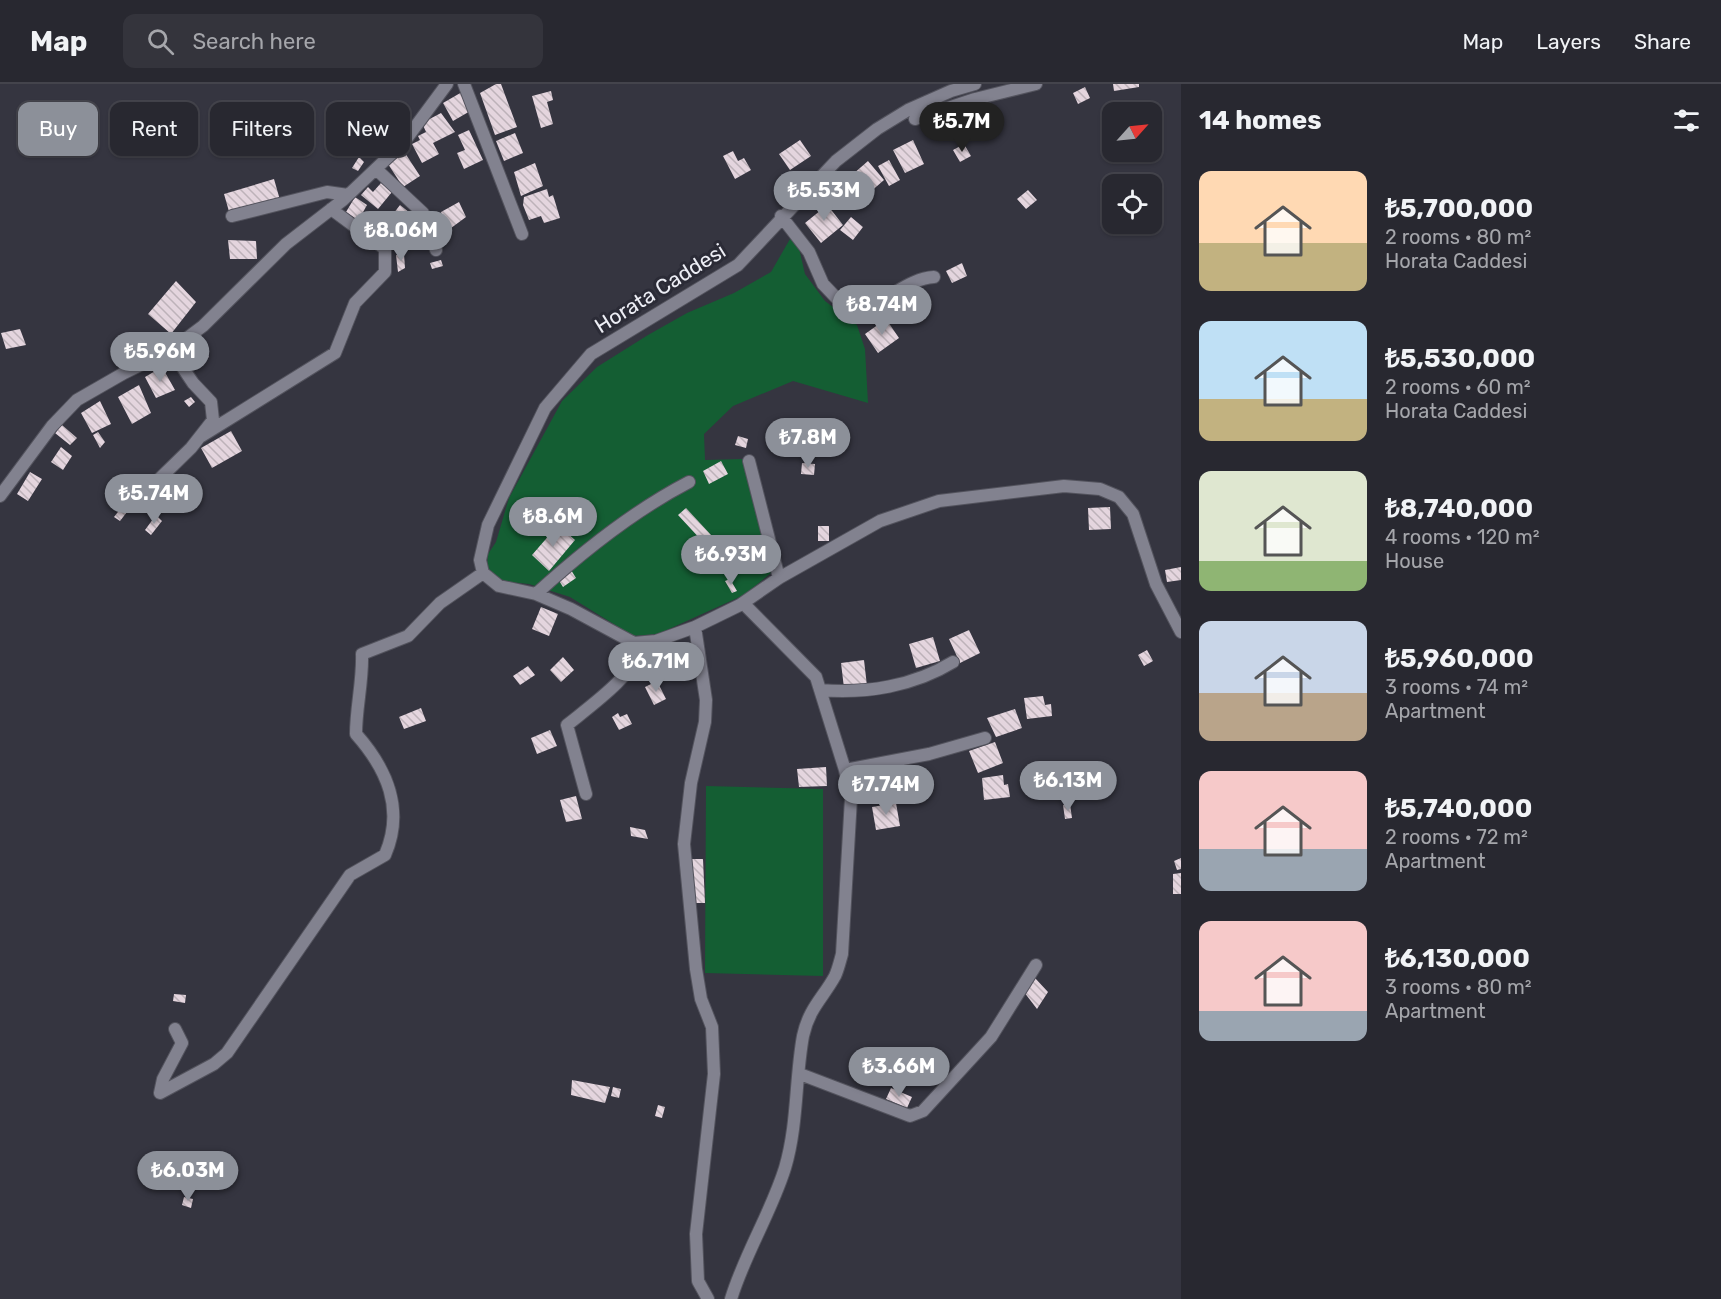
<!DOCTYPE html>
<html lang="en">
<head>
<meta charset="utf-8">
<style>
  body { margin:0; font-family:Rubik,sans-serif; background:#34343c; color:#f1f3f6; height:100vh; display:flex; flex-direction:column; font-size:22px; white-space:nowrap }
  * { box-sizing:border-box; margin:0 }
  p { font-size:20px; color:#a5a6ab }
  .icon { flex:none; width:33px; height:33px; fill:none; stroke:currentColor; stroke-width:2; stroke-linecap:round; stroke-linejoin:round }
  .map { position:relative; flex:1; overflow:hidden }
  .sheet { display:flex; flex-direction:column; background:#282830; width:540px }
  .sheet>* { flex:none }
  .banner { position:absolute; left:18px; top:18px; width:570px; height:54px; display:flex; gap:12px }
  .needle { width:39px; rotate:63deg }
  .tools { position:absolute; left:1102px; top:18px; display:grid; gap:12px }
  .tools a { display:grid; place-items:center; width:60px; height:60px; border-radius:12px; background:#282830; box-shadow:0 2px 4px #0004,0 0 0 2px #44444c; font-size:30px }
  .price { position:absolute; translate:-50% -51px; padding:0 14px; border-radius:21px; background:#8c9099; color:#fff; font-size:20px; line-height:39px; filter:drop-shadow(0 2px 3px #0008) }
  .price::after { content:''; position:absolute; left:50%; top:36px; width:18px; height:14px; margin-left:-9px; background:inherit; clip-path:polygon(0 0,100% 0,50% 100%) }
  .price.current { background:#222; color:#fff }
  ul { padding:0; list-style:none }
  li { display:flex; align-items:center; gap:18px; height:150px; padding:0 18px }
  li span { display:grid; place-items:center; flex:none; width:168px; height:120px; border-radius:12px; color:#555 }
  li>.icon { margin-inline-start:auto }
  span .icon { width:72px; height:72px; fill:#fffc; stroke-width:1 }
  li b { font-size:26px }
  h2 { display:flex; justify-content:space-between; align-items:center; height:72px; padding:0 18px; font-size:26px }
  .pill { padding:0 21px; border-radius:12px; background:#282830; box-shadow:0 2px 4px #0004,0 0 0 2px #44444c; font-size:21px; line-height:54px }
  .pill.current { background:#8c9099; color:#fff }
  header { display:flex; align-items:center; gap:36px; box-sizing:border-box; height:84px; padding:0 30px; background:#282830; border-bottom:2px solid #44444c }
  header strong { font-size:28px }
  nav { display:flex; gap:33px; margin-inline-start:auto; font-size:21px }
  .search { width:420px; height:54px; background:#34343c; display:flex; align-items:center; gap:15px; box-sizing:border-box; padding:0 21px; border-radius:12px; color:#a5a6ab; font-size:22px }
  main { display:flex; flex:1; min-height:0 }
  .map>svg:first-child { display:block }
  .green { fill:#145e33 }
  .building { fill:url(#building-back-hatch) }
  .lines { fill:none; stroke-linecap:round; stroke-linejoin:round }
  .street-casing { stroke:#53535d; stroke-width:14 }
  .street { stroke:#82828f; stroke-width:12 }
  .labels { text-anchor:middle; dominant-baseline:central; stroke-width:6; stroke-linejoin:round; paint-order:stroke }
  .street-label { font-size:21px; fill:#edeef5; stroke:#2b2b36 }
</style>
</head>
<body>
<header>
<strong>Map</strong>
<div class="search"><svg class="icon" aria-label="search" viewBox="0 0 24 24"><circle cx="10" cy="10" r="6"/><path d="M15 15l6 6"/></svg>Search here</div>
<nav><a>Map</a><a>Layers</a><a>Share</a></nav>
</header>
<main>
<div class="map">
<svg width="1181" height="1215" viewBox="0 0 1181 1215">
  <defs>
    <pattern id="building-back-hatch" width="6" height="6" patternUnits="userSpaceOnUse" patternTransform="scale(1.5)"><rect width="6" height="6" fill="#e4d5de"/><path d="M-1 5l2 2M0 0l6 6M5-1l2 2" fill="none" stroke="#bdb2b9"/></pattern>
  </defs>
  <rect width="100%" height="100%" fill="#353540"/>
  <path class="green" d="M790,155L798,160L805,190L825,217L857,241L865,265L868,319L793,297L733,322L704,350L705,376L743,375L771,489L744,511L658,550L633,552L570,513L529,500L502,497L492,490L487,481L488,470L496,458L509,414L562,317L597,283L648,251L687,229L734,209L771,188Z
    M706,702L823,705V892L705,889Z"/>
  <path class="building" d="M496,0H501L517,43L495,51L480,9Z
    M1113,0H1139V3L1114,7Z
    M1085,3L1090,14L1078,20L1073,9Z
    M551,7L553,16L547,18L553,40L541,44L532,12Z
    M462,8L472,26L453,37L443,19Z
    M441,29L455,48L433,59L439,70L422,79L412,60L420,56L418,52L426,48L422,39Z
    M469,46L483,76L464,85L457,69L465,66L458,51Z
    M515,49L523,69L504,77L496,57Z
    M800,56L811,72L790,86L779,70Z
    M913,56L924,80L905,89L893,66Z
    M964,60L971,72L960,78L953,66Z
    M733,67L738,77L744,74L751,86L735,95L723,72Z
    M405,69L420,92L403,103L388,80Z
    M359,73L364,78L358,87L352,84Z
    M889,76L900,96L889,102L878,82Z
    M868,77L884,96L853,123L837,104Z
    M535,79L543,102L521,112L514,88Z
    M274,95L280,116L230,131L224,110Z
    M381,99L392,108L378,125L361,111L368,103L373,108Z
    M547,105L549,113L553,111L560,134L544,139L541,132L529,136L523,121L524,113Z
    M1028,106L1037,116L1026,125L1017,115Z
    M355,113L367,121L362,130L366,133L362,139L346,128Z
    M822,114L843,141L821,159L805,139L821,126L816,119Z
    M459,118L466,133L447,147L441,128Z
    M400,121L415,133L402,150L387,138Z
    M851,133L863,143L853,156L840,146Z
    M228,156L256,157L257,175H230Z
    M404,170L405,184L398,188L396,171Z
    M441,176L443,182L432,185L430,179Z
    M962,179L967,192L952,199L946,187Z
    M176,197L196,218L171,250L148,230Z
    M886,235L899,254L878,269L865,250Z
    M20,245L26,261L6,265L1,249Z
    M199,256L209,273L191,284L181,269Z
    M162,283L175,306L156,314L145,293Z
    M139,301L151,329L132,340L118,313Z
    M191,313L195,318L189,323L184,317Z
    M100,317L111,340L92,349L81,329Z
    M62,341L77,354L70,361L55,349Z
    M231,347L242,367L212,384L201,364Z
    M98,348L105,358L100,364L93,351Z
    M738,352L748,355L746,364L735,361Z
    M61,363L72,372L63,386L51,378Z
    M721,377L728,390L709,400L703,387Z
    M802,379L815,380L814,391L801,390Z
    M30,388L42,395L28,417L17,410Z
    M138,399L149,408L134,425L123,415Z
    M1110,423L1111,445L1089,446L1088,424Z
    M121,424L127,428L120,437L114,433Z
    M686,424L712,452L704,459L678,431Z
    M156,431L162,437L151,451L145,446Z
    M558,441L575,456L549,487L532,471Z
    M818,442H829V457H818Z
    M1181,483V496L1167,498L1165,486Z
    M571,486L576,494L563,503L558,495Z
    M730,495L737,507L732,509L725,497Z
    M541,523L558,530L549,552L532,545Z
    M969,546L980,569L960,579L949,555Z
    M933,553L940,577L916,584L909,560Z
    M1147,566L1153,577L1144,582L1138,571Z
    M563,573L574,586L561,598L550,586Z
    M864,576L867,602L844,604L841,579Z
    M528,582L535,591L520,601L513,592Z
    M657,597L666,615L654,621L645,603Z
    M1043,612L1045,621L1051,620L1052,632L1027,635L1024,614Z
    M421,624L426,637L404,645L399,633Z
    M1015,625L1022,644L996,653L987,634Z
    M618,629L620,633L627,630L632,640L619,646L612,633Z
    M550,646L557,662L537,670L531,654Z
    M995,658L1003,679L978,689L969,667Z
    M826,683L827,702L799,703L797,685Z
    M1003,691L1004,701L1008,700L1010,713L984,716L982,694Z
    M576,712L582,735L566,738L560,716Z
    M896,719L900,742L876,746L872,723Z
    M1070,720L1072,734L1065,735L1063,721Z
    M630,743L645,746L648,755L631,752Z
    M1181,774V785L1177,786L1174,777Z
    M690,775H703L705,819H691Z
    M1181,789V810H1173V790Z
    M1035,894L1048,908L1037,925L1024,908Z
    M174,910L186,911L185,919L173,917Z
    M572,996L610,1003L605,1019L571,1011Z
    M613,1003L621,1005L619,1014L611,1012Z
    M891,1004L912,1013L907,1024L886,1015Z
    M658,1021L665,1023L662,1034L655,1032Z
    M184,1113L193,1115L191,1124L182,1121Z"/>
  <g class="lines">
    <defs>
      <path id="street" d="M464,0L522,150
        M915,35L975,15L1036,0
        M376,85L423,129L436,166
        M232,132L327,108L348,111
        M781,132L809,168L823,200L846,224C880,228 902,195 934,193
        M200,353L335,269L355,219L385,188V165L331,125
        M749,377L779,494
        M149,405L191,364L213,336L211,318L193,299L171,266
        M0,412L52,342L77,316L124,289L171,266L203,242L286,160L343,116L404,58L447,0
        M483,489L499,502L536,510L571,525L634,559L656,557L695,543L740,521L779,494L880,437L939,417L1064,402L1100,405L1119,413L1133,430L1156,500L1181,548
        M483,489L480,476L488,441L545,324L591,270L738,181L836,77L877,45L908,26L951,7L975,0
        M536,510C582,468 633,427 689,398
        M695,543L706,616L705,638L691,699L684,760L696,885L701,915L712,943L714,990L696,1150L698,1197L708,1215
        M820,606C866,610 914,602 953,578
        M845,686L929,670L985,654
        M586,710L567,641C597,617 630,594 647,558
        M175,945L182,959L163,995L160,1009L214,980L227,969L350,791L385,771C405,725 387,685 356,650C356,623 363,597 362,570L408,552L440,519L483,489
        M800,990L910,1032L923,1027L991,953L1036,881
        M731,1215C745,1169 771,1129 785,1084C798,1040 795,996 803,952C809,924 823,914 835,892C838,886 840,877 842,870L851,714L845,686L816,593L743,519"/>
    </defs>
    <use href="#street" class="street-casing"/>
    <use href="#street" class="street"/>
  </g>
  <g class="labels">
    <g class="street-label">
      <text transform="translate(660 204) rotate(-32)">Horata Caddesi</text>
    </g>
  </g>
</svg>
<div class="tools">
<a><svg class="needle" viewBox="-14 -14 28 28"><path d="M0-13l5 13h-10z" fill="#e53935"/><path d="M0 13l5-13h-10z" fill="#a5a6ab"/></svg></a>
<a><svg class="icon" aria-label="locate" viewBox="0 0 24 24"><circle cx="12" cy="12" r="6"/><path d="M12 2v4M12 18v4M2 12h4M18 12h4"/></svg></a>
</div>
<b class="price current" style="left:962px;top:69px">₺5.7M</b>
<b class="price" style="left:824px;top:138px">₺5.53M</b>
<b class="price" style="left:401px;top:178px">₺8.06M</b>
<b class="price" style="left:882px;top:252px">₺8.74M</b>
<b class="price" style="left:160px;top:299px">₺5.96M</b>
<b class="price" style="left:808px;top:385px">₺7.8M</b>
<b class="price" style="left:154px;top:441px">₺5.74M</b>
<b class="price" style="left:553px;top:464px">₺8.6M</b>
<b class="price" style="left:731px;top:502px">₺6.93M</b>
<b class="price" style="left:656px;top:609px">₺6.71M</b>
<b class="price" style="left:1068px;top:728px">₺6.13M</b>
<b class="price" style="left:886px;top:732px">₺7.74M</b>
<b class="price" style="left:899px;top:1014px">₺3.66M</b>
<b class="price" style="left:188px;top:1118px">₺6.03M</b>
<div class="banner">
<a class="pill current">Buy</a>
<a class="pill">Rent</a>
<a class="pill">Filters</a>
<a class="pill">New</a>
</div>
</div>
<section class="sheet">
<h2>14 homes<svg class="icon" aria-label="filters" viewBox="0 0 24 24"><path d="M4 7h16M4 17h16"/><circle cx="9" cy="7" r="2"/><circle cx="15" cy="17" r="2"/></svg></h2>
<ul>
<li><span style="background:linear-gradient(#ffd9b3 60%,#c2b280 0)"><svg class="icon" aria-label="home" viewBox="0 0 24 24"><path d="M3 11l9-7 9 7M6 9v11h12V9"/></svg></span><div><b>₺5,700,000</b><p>2 rooms · 80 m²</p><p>Horata Caddesi</p></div></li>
<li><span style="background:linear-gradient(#bfe0f5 65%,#c2b280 0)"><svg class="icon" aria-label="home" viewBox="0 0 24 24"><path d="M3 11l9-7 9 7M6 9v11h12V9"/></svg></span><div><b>₺5,530,000</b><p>2 rooms · 60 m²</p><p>Horata Caddesi</p></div></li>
<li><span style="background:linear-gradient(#dfe7d0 75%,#8fb573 0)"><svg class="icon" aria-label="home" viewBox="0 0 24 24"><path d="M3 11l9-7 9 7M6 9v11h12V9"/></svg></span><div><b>₺8,740,000</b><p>4 rooms · 120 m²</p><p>House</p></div></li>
<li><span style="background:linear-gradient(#c9d6e8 60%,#b9a48a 0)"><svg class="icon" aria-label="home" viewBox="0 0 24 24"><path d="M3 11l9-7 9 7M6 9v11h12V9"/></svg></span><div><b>₺5,960,000</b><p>3 rooms · 74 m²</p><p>Apartment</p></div></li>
<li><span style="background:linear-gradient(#f6c9c9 65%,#9aa5b1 0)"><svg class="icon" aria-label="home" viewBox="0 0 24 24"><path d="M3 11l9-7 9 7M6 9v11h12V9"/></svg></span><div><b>₺5,740,000</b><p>2 rooms · 72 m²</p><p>Apartment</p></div></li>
<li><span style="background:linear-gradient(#f6c9c9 75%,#9aa5b1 0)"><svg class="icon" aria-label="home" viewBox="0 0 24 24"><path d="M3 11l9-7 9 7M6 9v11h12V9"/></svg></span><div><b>₺6,130,000</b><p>3 rooms · 80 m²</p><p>Apartment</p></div></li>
</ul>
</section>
</main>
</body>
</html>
